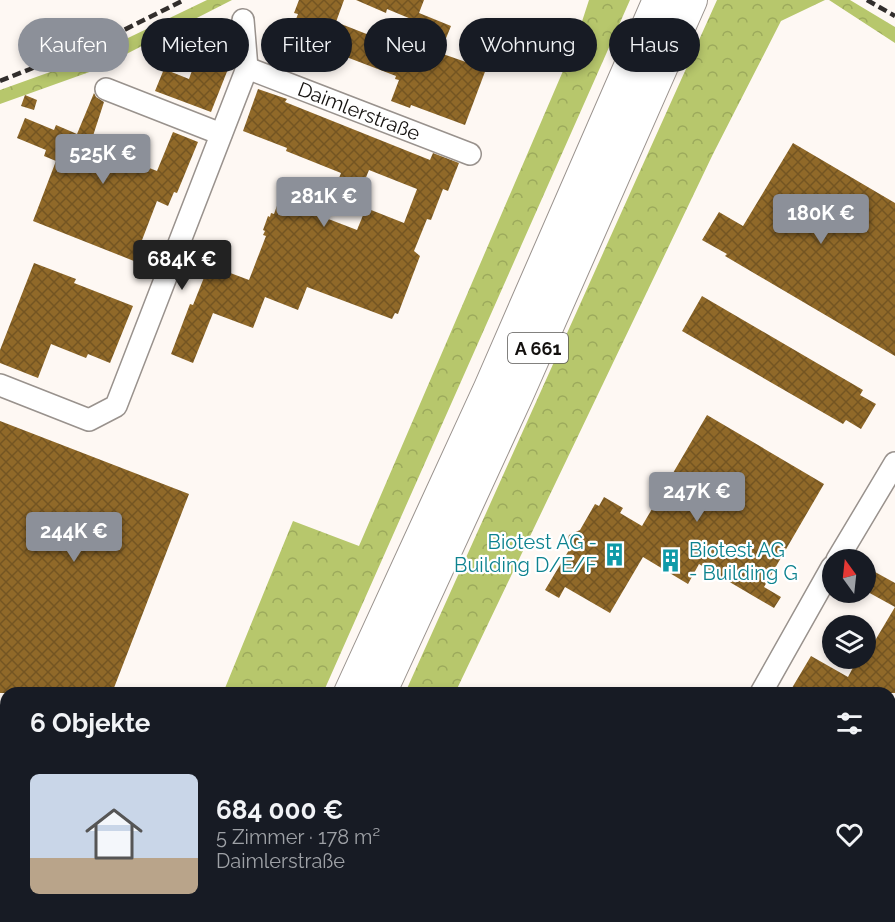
<!DOCTYPE html>
<html lang="de">
<head>
<meta charset="utf-8">
<style>
  body { margin:0; font-family:Raleway,sans-serif; background:#20242c; color:#f1f3f6; height:100vh; display:flex; flex-direction:column; font-size:22px; white-space:nowrap }
  * { box-sizing:border-box; margin:0 }
  p { font-size:20px; color:#9ea1a6 }
  .icon { flex:none; width:33px; height:33px; fill:none; stroke:currentColor; stroke-width:2; stroke-linecap:round; stroke-linejoin:round }
  .map { position:relative; flex:1; overflow:hidden }
  .sheet { position:absolute; left:0px; top:687px; width:896px; height:236px; display:flex; flex-direction:column; background:#171b24; border-radius:18px 18px 0 0; box-shadow:0 3px 9px #0003 }
  .sheet>* { flex:none }
  .banner { position:absolute; left:18px; top:18px; width:860px; height:54px; display:flex; gap:12px }
  .needle { width:39px; rotate:345deg }
  .buttons { position:absolute; left:822px; top:549px; display:grid; gap:12px }
  .buttons a { display:grid; place-items:center; width:54px; height:54px; border-radius:50%; background:#171b24; box-shadow:0 3px 9px #0003; font-size:30px }
  .price { position:absolute; translate:-50% -51px; padding:0 14px; border-radius:6px; background:#8c9099; color:#fff; font-size:20px; line-height:39px; filter:drop-shadow(0 2px 3px #0008) }
  .price::after { content:''; position:absolute; left:50%; top:36px; width:18px; height:14px; margin-left:-9px; background:inherit; clip-path:polygon(0 0,100% 0,50% 100%) }
  .price.on { background:#222; color:#fff }
  ul { padding:0; list-style:none }
  li { display:flex; align-items:center; gap:18px; height:150px; padding:0 30px }
  li span { display:grid; place-items:center; flex:none; width:168px; height:120px; border-radius:9px; color:#555 }
  li>.icon { margin-inline-start:auto }
  span .icon { width:72px; height:72px; fill:#fffc; stroke-width:1 }
  li b { font-size:26px }
  h2 { display:flex; justify-content:space-between; align-items:center; height:72px; padding:0 30px; font-size:26px }
  .tag { padding:0 21px; border-radius:27px; background:#171b24; box-shadow:0 3px 9px #0003; font-size:21px; line-height:54px }
  .tag.on { background:#8c9099; color:#fff }
  .map>svg:first-child { display:block }
  .forest { fill:url(#forest-crowns) }
  .building { fill:url(#building-cross-hatch) }
  .lines { fill:none; stroke-linecap:round; stroke-linejoin:round }
  .minor-casing { stroke:#99928d; stroke-width:24 }
  .highway-casing { stroke:#99928d; stroke-width:34 }
  .minor { stroke:#fff; stroke-width:21 }
  .highway { stroke:#fff; stroke-width:32 }
  .rail { stroke:#322e2c; stroke-width:4.5; stroke-dasharray:9 4.5; stroke-linecap:butt }
  .labels { text-anchor:middle; dominant-baseline:central; stroke-width:4.5; stroke-linejoin:round; paint-order:stroke }
  .shield { fill:#fff; stroke:#5a5856; stroke-width:1.5 }
  .shield-label { font-size:18px; font-weight:bold; fill:#13100e }
  .street-label { font-size:20px; fill:#13100e; stroke:#fff }
  .culture-label { font-size:20px; fill:#0d838f; stroke:#fff; text-anchor:end }
</style>
</head>
<body>
<div class="map">
<svg width="895" height="922" viewBox="0 0 895 922">
  <defs>
    <pattern id="forest-crowns" width="20" height="18" patternUnits="userSpaceOnUse" patternTransform="scale(1.5)"><rect width="20" height="18" fill="#b7c76c"/><path d="M2 6a3 3 0 1 1 6 0M12 15a3 3 0 1 1 6 0" fill="none" stroke="#9caa5c"/></pattern>
    <pattern id="building-cross-hatch" width="8" height="8" patternUnits="userSpaceOnUse" patternTransform="scale(1.5)"><rect width="8" height="8" fill="#906929"/><path d="M0 0l8 8M0 8l8-8" fill="none" stroke="#745522"/></pattern>
  </defs>
  <rect width="100%" height="100%" fill="#fef8f3"/>
  <path class="forest" d="M207,0H232L95,70L0,104V90L78,62Z
    M589,0H630L323,693H223L293,521L359,546L575,43Z
    M717,0H825L781,21L713,154L455,693H405Z
    M829,0H850L895,27V43Z
    M131,917V916L224,917L222,922H129Z
    M305,917V916L348,917L345,922H302Z"/>
  <path class="building" d="M299,0H344L336,22L392,44L395,36L408,41L416,21L387,9L386,13L356,0H424L419,13L451,26L440,53L486,69L465,125L411,105L410,108L391,101L399,80L395,79L396,76L315,45L307,65L282,55L298,14L294,13Z
    M218,60L230,64L211,112L155,91L164,69L189,79L194,65L213,72Z
    M258,89L287,99L285,102L430,160L433,153L459,163L448,191L443,189L431,220L427,219L414,251L420,256L398,314L395,313L392,319L307,287L298,310L265,297L253,328L213,313L193,363L171,354L190,304L193,305L209,265L249,280L266,236L263,235L265,231L263,230L268,216L270,217L271,213L274,214L279,200L357,230L366,208L404,223L417,189L369,170L360,192L337,183L341,173L286,151L287,148L243,131Z
    M94,93L96,97L104,102L90,145L157,171L173,132L198,142L177,193L174,192L168,206L157,201L134,261L33,221L56,161L44,156L46,150L17,138L25,118L54,130L56,125L77,134Z
    M25,95L37,100L34,110L21,106Z
    M793,143L895,203V356L725,256L727,254L702,240L719,212L743,226Z
    M34,263L76,279L74,283L133,306L110,363L88,354L86,358L51,344L38,378L0,363V350Z
    M702,296L863,390L860,395L876,404L861,429L846,420L843,424L682,331Z
    M707,415L824,484L764,587L781,597L774,608L699,564L688,584L643,557L610,613L565,587L559,598L545,590L569,550L567,544L569,535L580,530L595,504L599,506L604,497L623,508L620,513L642,526Z
    M0,421L189,494L112,693H0Z
    M866,567L895,583V607L866,591Z
    M895,607V693H789L811,656L848,677L858,658H866V640L873,644Z"/>
  <g class="lines">
    <defs>
      <g id="minor">
        <path id="s1" d="M247,68L470,154"/>
        <path d="M106,89L221,134"/>
        <path d="M0,385L89,420L116,406L247,68L243,20"/>
        <path d="M837,560L895,463"/>
        <path d="M761,693L832,567"/>
        <path d="M890,788L895,791"/>
        <path d="M637,916L646,922"/>
      </g>
      <path id="highway" d="M350,693L490,388L659,0
        M380,693L518,393L691,0
        M245,922L248,916
        M274,922L277,916"/>
    </defs>
    <use href="#minor" class="minor-casing"/>
    <use href="#highway" class="highway-casing"/>
    <use href="#minor" class="minor"/>
    <use href="#highway" class="highway"/>
    <path class="rail" d="M867,0L895,16
      M0,81L106,39L184,0"/>
  </g>
  <defs>
    <symbol id="building-bare" viewBox="-9 -9 18 18"><path d="M-4-6H4V6H1V3H-1V6H-4ZM-2.5-4.3h1.7v1.8h-1.7ZM.8-4.3h1.7v1.8H.8ZM-2.5-1h1.7V.8h-1.7ZM.8-1h1.7V.8H.8Z" fill="#0f9aa8" stroke="#fff" stroke-width="2.5" paint-order="stroke"/></symbol>
  </defs>
  <g fill-rule="evenodd">
    <use href="#building-bare" x="598" y="538" width="33" height="33"/>
    <use href="#building-bare" x="654" y="544" width="33" height="33"/>
  </g>
  <g class="labels">
    <rect class="shield" x="508" y="333" width="60" height="30" rx="4.5"/>
    <g class="shield-label">
      <text x="538" y="348">A 661</text>
    </g>
    <g class="street-label">
      <text stroke="none"><textPath href="#s1" startOffset="120">Daimlerstraße</textPath></text>
    </g>
    <g class="culture-label">
      <text x="597" y="542">Biotest AG -<tspan x="597" dy="23">Building D/E/F</tspan></text>
      <text x="689" y="550" text-anchor="start">Biotest AG<tspan x="689" dy="23">- Building G</tspan></text>
    </g>
  </g>
</svg>
<div class="buttons">
<a><svg class="needle" viewBox="-14 -14 28 28"><path d="M0-13l5 13h-10z" fill="#e53935"/><path d="M0 13l5-13h-10z" fill="#9ea1a6"/></svg></a>
<a><svg class="icon" aria-label="layers" viewBox="0 0 24 24"><path d="M12 4l9 5-9 5-9-5zM3 14l9 5 9-5"/></svg></a>
</div>
<b class="price" style="left:103px;top:185px">525K €</b>
<b class="price" style="left:324px;top:228px">281K €</b>
<b class="price" style="left:821px;top:245px">180K €</b>
<b class="price on" style="left:182px;top:291px">684K €</b>
<b class="price" style="left:697px;top:523px">247K €</b>
<b class="price" style="left:74px;top:563px">244K €</b>
<div class="banner">
<a class="tag on">Kaufen</a>
<a class="tag">Mieten</a>
<a class="tag">Filter</a>
<a class="tag">Neu</a>
<a class="tag">Wohnung</a>
<a class="tag">Haus</a>
</div>
<section class="sheet">
<h2>6 Objekte<svg class="icon" aria-label="filters" viewBox="0 0 24 24"><path d="M4 7h16M4 17h16"/><circle cx="9" cy="7" r="2"/><circle cx="15" cy="17" r="2"/></svg></h2>
<ul>
<li><span style="background:linear-gradient(#c9d6e8 70%,#b9a48a 0)"><svg class="icon" aria-label="home" viewBox="0 0 24 24"><path d="M3 11l9-7 9 7M6 9v11h12V9"/></svg></span><div><b>684 000 €</b><p>5 Zimmer · 178 m²</p><p>Daimlerstraße</p></div><svg class="icon" aria-label="heart" viewBox="0 0 24 24"><path d="M12 20l-8-8c-3-5 5-10 8-4 3-6 11-1 8 4z"/></svg></li>
</ul>
</section>
</div>
</body>
</html>
